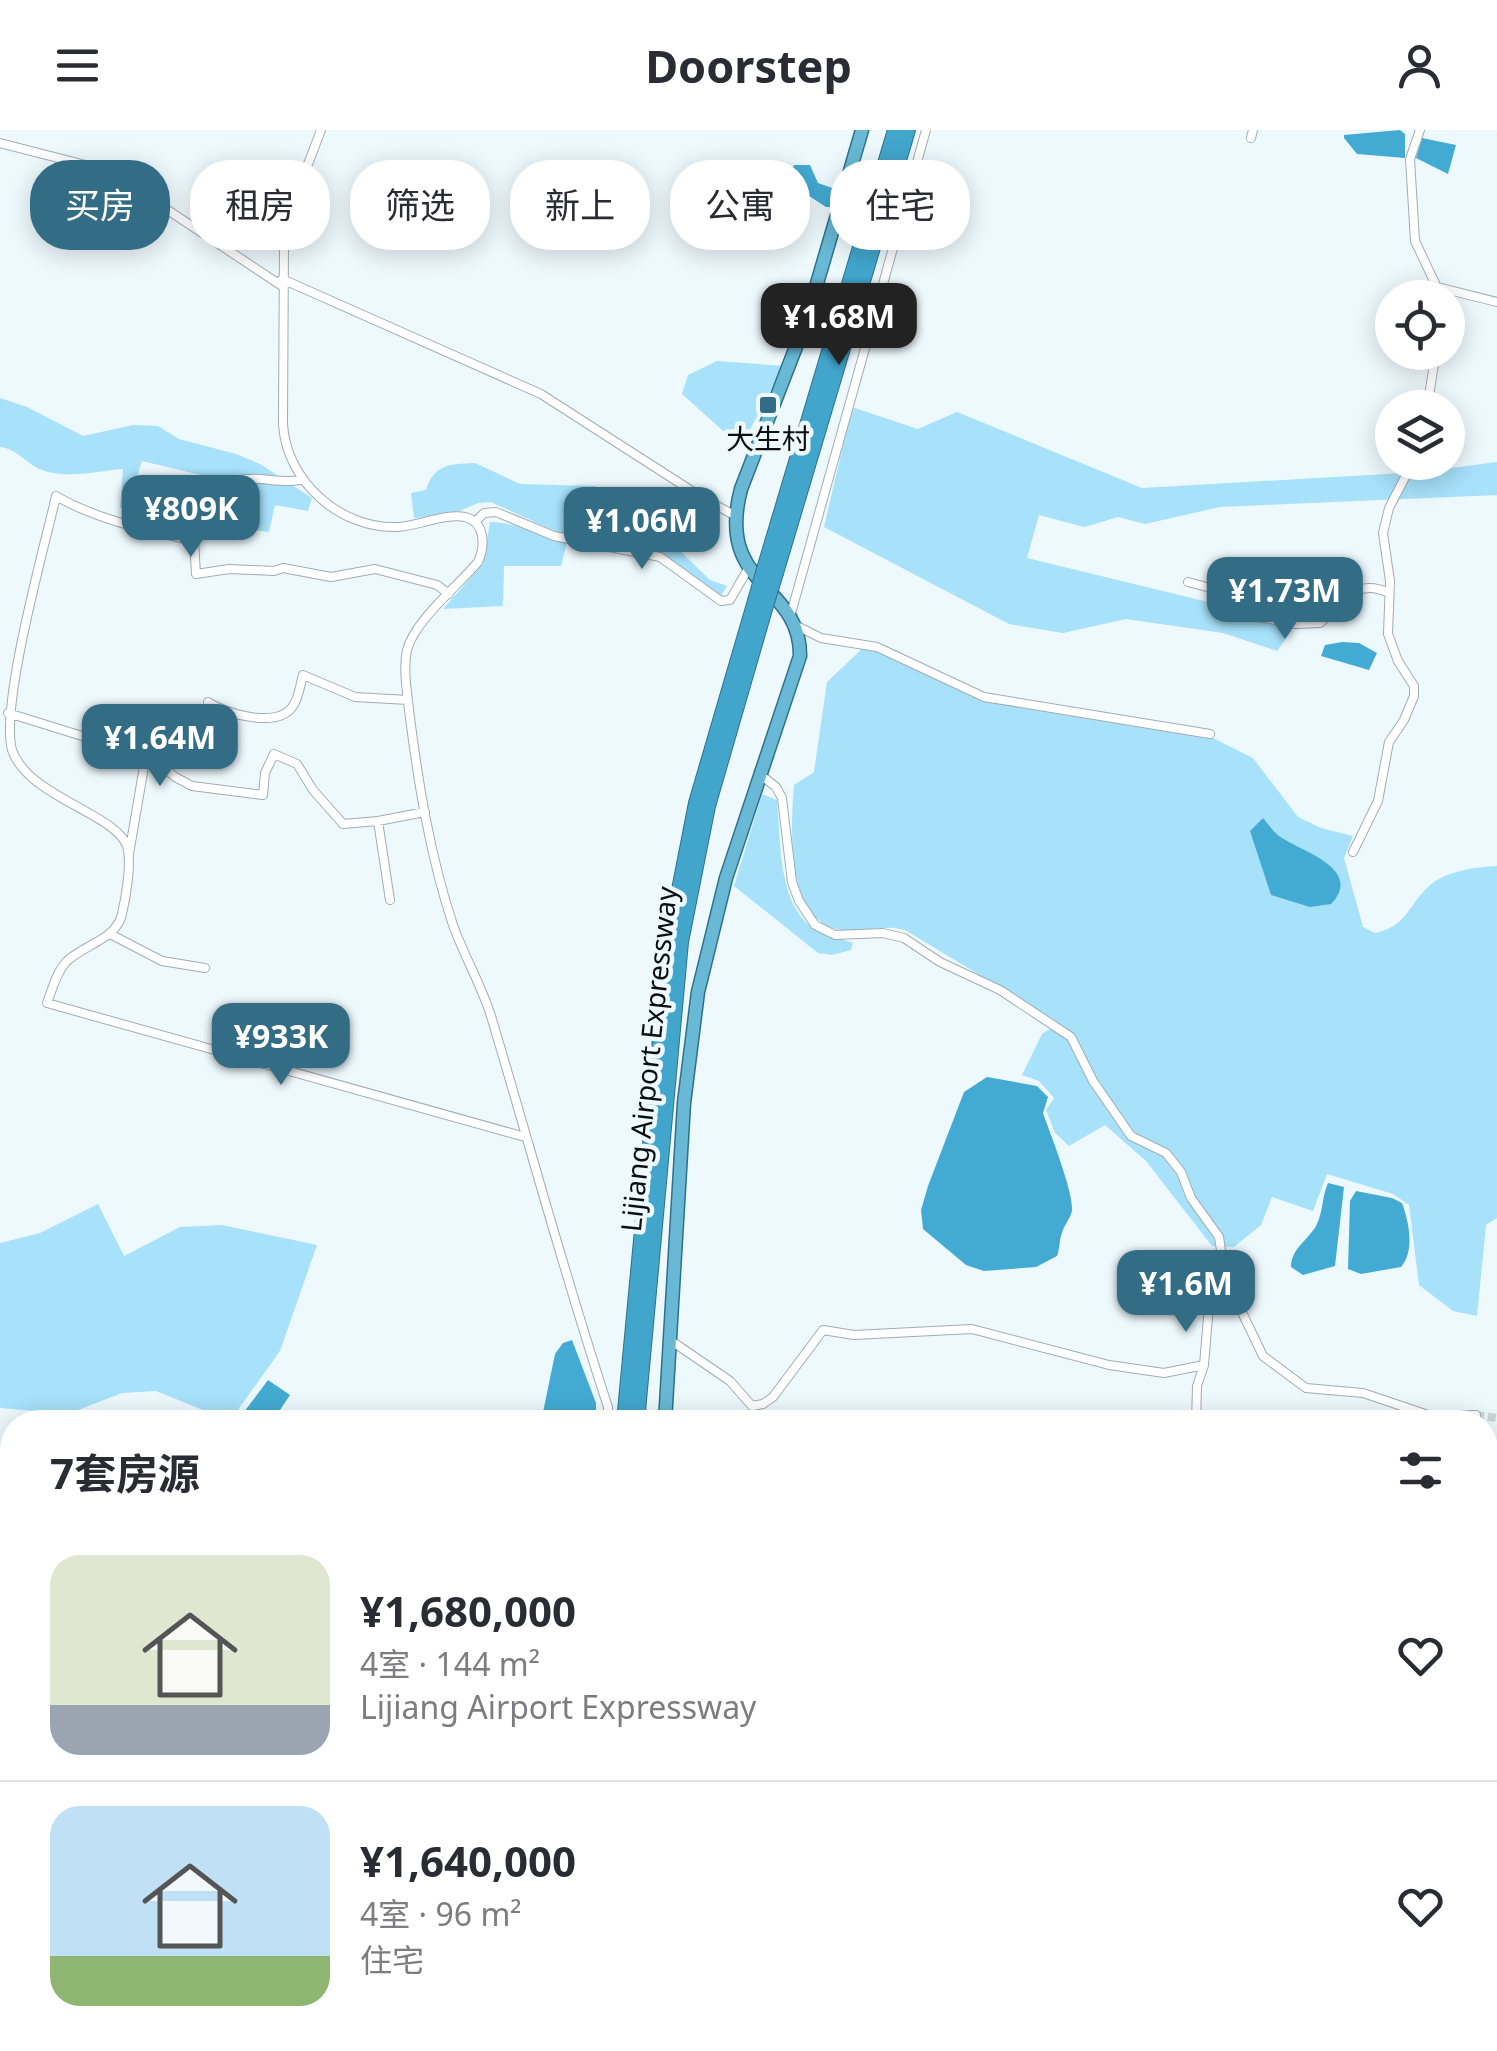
<!DOCTYPE html>
<html lang="zh">
<head>
<meta charset="utf-8">
<style>
  body { margin:0; font-family:"Noto Sans","Noto Sans SC",sans-serif; background:#f2f2f3; color:#2b2b33; height:100vh; display:flex; flex-direction:column; font-size:38px; white-space:nowrap }
  * { box-sizing:border-box; margin:0 }
  p { font-size:32px; color:#7c7c81 }
  .icon { flex:none; width:55px; height:55px; fill:none; stroke:currentColor; stroke-width:2; stroke-linecap:round; stroke-linejoin:round }
  .map { position:relative; flex:1; overflow:hidden }
  .details { position:absolute; left:0px; top:1280px; width:1498px; height:642px; display:flex; flex-direction:column; background:#fff; border-radius:40px 40px 0 0; box-shadow:0 5px 25px #0003 }
  .details>* { flex:none }
  .top-card { position:absolute; left:30px; top:30px; width:1438px; height:90px; display:flex; gap:20px }
  .tools { position:absolute; left:1375px; top:150px; display:grid; gap:20px }
  .tools a { display:grid; place-items:center; width:90px; height:90px; border-radius:50%; background:#fff; box-shadow:0 5px 25px #0003; font-size:50px }
  .price { position:absolute; translate:-50% -85px; padding:0 22px; border-radius:20px; background:#326d85; color:#fff; font-size:32px; line-height:65px; filter:drop-shadow(0 2px 5px #0008) }
  .price::after { content:''; position:absolute; left:50%; top:60px; width:30px; height:22px; margin-left:-15px; background:inherit; clip-path:polygon(0 0,100% 0,50% 100%) }
  .price.current { background:#222; color:#fff }
  ul { padding:0; list-style:none }
  li { display:flex; align-items:center; gap:30px; height:250px; padding:0 50px }
  li+li { border-top:2px solid #e1e1e2 }
  li span { display:grid; place-items:center; flex:none; width:280px; height:200px; border-radius:30px; color:#555 }
  li>.icon { margin-inline-start:auto }
  span .icon { width:120px; height:120px; fill:#fffc; stroke-width:1 }
  li b { font-size:42px }
  h2 { display:flex; justify-content:space-between; align-items:center; height:120px; padding:0 50px; font-size:42px }
  .pill { padding:0 35px; border-radius:40px; background:#fff; box-shadow:0 5px 25px #0003; font-size:35px; line-height:90px }
  .pill.current { background:#326d85; color:#fff }
  header { display:flex; justify-content:space-between; align-items:center; height:130px; padding:0 50px; background:#fff; font-size:45px; font-weight:700 }
  .map>svg:first-child { display:block }
  .green { fill:#a7e1fa }
  .water { fill:#43abd3 }
  .lines { fill:none; stroke-linecap:round; stroke-linejoin:round }
  .minor-tunnel { stroke:#ccd6da; stroke-width:8; stroke-dasharray:8 4; stroke-linecap:butt }
  .minor-casing { stroke:#a0adb3; stroke-width:10 }
  .trunk-casing { stroke:#2e718b; stroke-width:15 }
  .motorway-casing { stroke:#2e718b; stroke-width:16 }
  .minor { stroke:#fff; stroke-width:8 }
  .trunk { stroke:#68b8d6; stroke-width:12 }
  .motorway { stroke:#42a6cc; stroke-width:14 }
  .motorway-bridge-casing { stroke:#2e718b; stroke-width:16; stroke-linecap:butt }
  .motorway-bridge { stroke:#42a6cc; stroke-width:14 }
  .poi-dot { fill:#326d85; stroke:#eef9fe; stroke-width:4 }
  .labels { text-anchor:middle; dominant-baseline:central; stroke-width:9; stroke-linejoin:round; paint-order:stroke }
  .poi-label { font-size:28px; fill:#0a0e11; stroke:#eef9fe }
  .street-label { font-size:28px; fill:#0a0e11; stroke:#eef9fe }
</style>
</head>
<body>
<header><svg class="icon" aria-label="menu" viewBox="0 0 24 24"><path d="M4 6h16M4 12h16M4 18h16"/></svg>Doorstep<svg class="icon" aria-label="person" viewBox="0 0 24 24"><circle cx="12" cy="8" r="4"/><path d="M4 21q1-7 8-7t8 7"/></svg></header>
<div class="map">
<svg width="1497" height="1921" viewBox="0 0 1497 1921">
  <rect width="100%" height="100%" fill="#eef9fe"/>
  <path class="green" d="M717,231L783,236L741,317L682,264L688,245Z
    M0,268L27,277L83,306L133,295L158,296L179,309L236,324L260,334L312,368L308,381L275,375L269,402L230,397L238,354L142,331L127,380L120,378L123,339C99,341 65,349 42,340C26,334 18,319 0,317Z
    M852,277L918,299L957,282L1142,358L1421,342L1497,332V365L1220,377L1145,394L1118,387L1084,397L1039,385L1027,428L1208,472L1292,500L1277,521L1223,503L1126,489L1063,503L1009,494L824,397Z
    M475,333L520,354L595,356L631,390L674,415L710,450L727,456L721,466L715,464L665,425L554,401L491,372L478,373L455,383L414,388L411,363L426,360C434,334 450,334 475,333Z
    M490,392C515,392 541,405 567,412L561,436H504L503,476L443,479L483,434Z
    M865,516L984,570L1209,606L1253,628L1298,687L1321,698L1353,706L1344,728L1363,797L1375,803C1406,797 1408,776 1428,757C1445,741 1475,737 1497,736V1088L1486,1095L1477,1186L1453,1181L1419,1155L1409,1075L1393,1064L1327,1044L1313,1081L1272,1067L1261,1095L1234,1117L1212,1116L1146,1031L1105,995L1069,1016L1055,1003L1046,980L1054,968L1039,951L1022,945L1042,904L1059,893L905,800C884,794 864,802 842,800C784,792 791,697 794,655L814,642L827,552Z
    M762,664L777,670C781,708 777,776 815,799C825,806 841,809 853,813L851,820L832,825L818,823L734,756Z
    M98,1074L124,1126L180,1097L222,1095L317,1115L280,1221L230,1291L156,1261L122,1263L78,1280L59,1283L0,1278V1113L40,1103Z
    M1497,1849V1911L1485,1910V1854Z
    M1012,1910L1087,1913L1133,1910H1475L1473,1921H1349L1347,1910L1312,1911L1311,1921H923V1916Z"/>
  <path class="water" d="M1400,0L1405,4V28L1357,24L1344,8V5Z
    M1422,8L1456,15L1448,44L1416,28Z
    M794,35H810L818,53L835,59L838,63L833,77H826L803,62L798,48L791,41Z
    M1342,512L1359,513L1377,523L1369,540L1321,526L1325,515Z
    M1263,688C1268,694 1273,701 1279,706C1299,721 1365,738 1331,774L1310,777L1271,765L1250,701Z
    M987,947L1037,956L1048,967L1043,983C1050,1003 1074,1063 1072,1081C1070,1089 1064,1095 1062,1103C1059,1110 1060,1118 1057,1126L1036,1137L984,1141L966,1135L923,1099L921,1080L928,1056L964,962Z
    M1328,1053L1344,1057L1335,1136L1303,1145L1291,1137C1291,1118 1309,1110 1317,1094C1323,1082 1322,1066 1328,1053Z
    M1356,1061L1392,1068L1402,1073C1409,1092 1415,1121 1401,1137L1361,1144L1348,1139L1350,1071Z
    M572,1210L596,1273V1292H541L555,1224L563,1213Z
    M268,1250L290,1265L272,1292H259L244,1282Z"/>
  <g class="lines">
    <path class="minor-tunnel" d="M1476,1285L1497,1288
      M1485,1446H1497"/>
    <defs>
      <path id="minor" d="M321,0L292,76L284,111L283,294C286,350 339,399 397,397C418,396 445,383 465,387C486,392 485,417 478,432C458,456 415,490 407,520C403,538 407,561 409,580C418,652 430,726 453,795C464,826 481,854 491,886C530,1016 565,1147 608,1277V1292
        M1420,0L1410,29L1415,111L1442,168
        M1251,8L1253,0
        M0,13L109,41L282,156
        M282,149L541,264L706,370L736,386
        M1437,157L1497,172
        M1448,183V195
        M1427,278L1436,222
        M300,350C278,354 258,345 237,351L224,392L198,394L194,411C148,400 97,390 56,366C44,419 0,575 12,620C28,667 115,683 127,716C132,732 126,767 122,784C117,809 83,815 66,832C56,843 52,860 47,873L525,1007
        M475,392L484,383L496,382L554,406L660,427L721,471L730,470L748,439
        M194,411L196,444L229,439L274,441L283,438L331,447L375,439L437,455L449,464
        M1188,452L1222,461L1260,487L1295,494L1320,493C1342,472 1356,447 1389,463
        M790,487L926,0
        M795,495L821,508L877,517L984,567L1210,604
        M208,572C226,584 278,599 293,576C299,568 300,555 303,545L355,567L408,570
        M8,583L153,628L175,647L192,656L263,665L265,643L274,624L297,634L313,660L343,694L378,691L425,682
        M761,645L776,657L782,668L792,752L799,771L815,795L835,805L883,803L904,808L940,832L1000,860L1071,907L1093,951L1131,1006L1166,1023L1181,1042L1191,1068L1219,1107L1225,1147L1263,1226L1306,1258L1363,1263L1449,1292
        M378,691L390,770
        M1353,722L1378,671L1389,612L1404,590L1414,566V556L1398,531L1388,504L1390,451L1383,403L1389,378L1413,332
        M129,724L146,625
        M110,804L162,831L205,838
        M670,1210L730,1251L752,1276L763,1274L773,1267L823,1200L854,1205L972,1199L1109,1235L1164,1243L1204,1235
        M1440,1286L1476,1285
        M1196,1292L1197,1256L1204,1235L1210,1163L1215,1152L1224,1144
        M0,1533L12,1538
        M0,1604L12,1601
        M1485,1842L1497,1836
        M0,1882L12,1891
        M44,1910L60,1921
        M199,1921L206,1910"/>
      <path id="trunk" d="M665,1292L684,973L698,862L726,748L800,526C801,453 715,458 741,359L806,191L862,0
        M742,1910L744,1921"/>
      <path id="motorway" d="M765,436L895,0
        M776,443L908,0
        M624,1292L669,811L696,673L755,471
        M637,1292L681,812L708,676L765,479
        M678,1910L681,1921
        M691,1910L693,1921"/>
    </defs>
    <use href="#minor" class="minor-casing"/>
    <use href="#trunk" class="trunk-casing"/>
    <use href="#motorway" class="motorway-casing"/>
    <use href="#minor" class="minor"/>
    <use href="#trunk" class="trunk"/>
    <use href="#motorway" class="motorway"/>
    <defs>
      <path id="motorway-bridge" d="M755,471L765,436
        M765,479L776,443"/>
    </defs>
    <use href="#motorway-bridge" class="motorway-bridge-casing"/>
    <use href="#motorway-bridge" class="motorway-bridge"/>
  </g>
  <rect class="poi-dot" x="758" y="265" width="20" height="20" rx="5"/>
  <g class="labels">
    <g class="poi-label">
      <text x="768" y="308">大生村</text>
    </g>
    <g class="street-label">
      <text transform="translate(648 929) rotate(-84)">Lijiang Airport Expressway</text>
    </g>
  </g>
</svg>
<div class="tools">
<a><svg class="icon" aria-label="locate" viewBox="0 0 24 24"><circle cx="12" cy="12" r="6"/><path d="M12 2v4M12 18v4M2 12h4M18 12h4"/></svg></a>
<a><svg class="icon" aria-label="layers" viewBox="0 0 24 24"><path d="M12 4l9 5-9 5-9-5zM3 14l9 5 9-5"/></svg></a>
</div>
<b class="price current" style="left:839px;top:238px">¥1.68M</b>
<b class="price" style="left:191px;top:430px">¥809K</b>
<b class="price" style="left:642px;top:442px">¥1.06M</b>
<b class="price" style="left:1285px;top:512px">¥1.73M</b>
<b class="price" style="left:160px;top:659px">¥1.64M</b>
<b class="price" style="left:281px;top:958px">¥933K</b>
<b class="price" style="left:1186px;top:1205px">¥1.6M</b>
<div class="top-card">
<a class="pill current">买房</a>
<a class="pill">租房</a>
<a class="pill">筛选</a>
<a class="pill">新上</a>
<a class="pill">公寓</a>
<a class="pill">住宅</a>
</div>
<section class="details">
<h2>7套房源<svg class="icon" aria-label="filters" viewBox="0 0 24 24"><path d="M4 7h16M4 17h16"/><circle cx="9" cy="7" r="2"/><circle cx="15" cy="17" r="2"/></svg></h2>
<ul>
<li><span style="background:linear-gradient(#dfe7d0 75%,#9aa5b1 0)"><svg class="icon" aria-label="home" viewBox="0 0 24 24"><path d="M3 11l9-7 9 7M6 9v11h12V9"/></svg></span><div><b>¥1,680,000</b><p>4室 · 144 m²</p><p>Lijiang Airport Expressway</p></div><svg class="icon" aria-label="heart" viewBox="0 0 24 24"><path d="M12 20l-8-8c-3-5 5-10 8-4 3-6 11-1 8 4z"/></svg></li>
<li><span style="background:linear-gradient(#bfe0f5 75%,#8fb573 0)"><svg class="icon" aria-label="home" viewBox="0 0 24 24"><path d="M3 11l9-7 9 7M6 9v11h12V9"/></svg></span><div><b>¥1,640,000</b><p>4室 · 96 m²</p><p>住宅</p></div><svg class="icon" aria-label="heart" viewBox="0 0 24 24"><path d="M12 20l-8-8c-3-5 5-10 8-4 3-6 11-1 8 4z"/></svg></li>
</ul>
</section>
</div>
</body>
</html>
